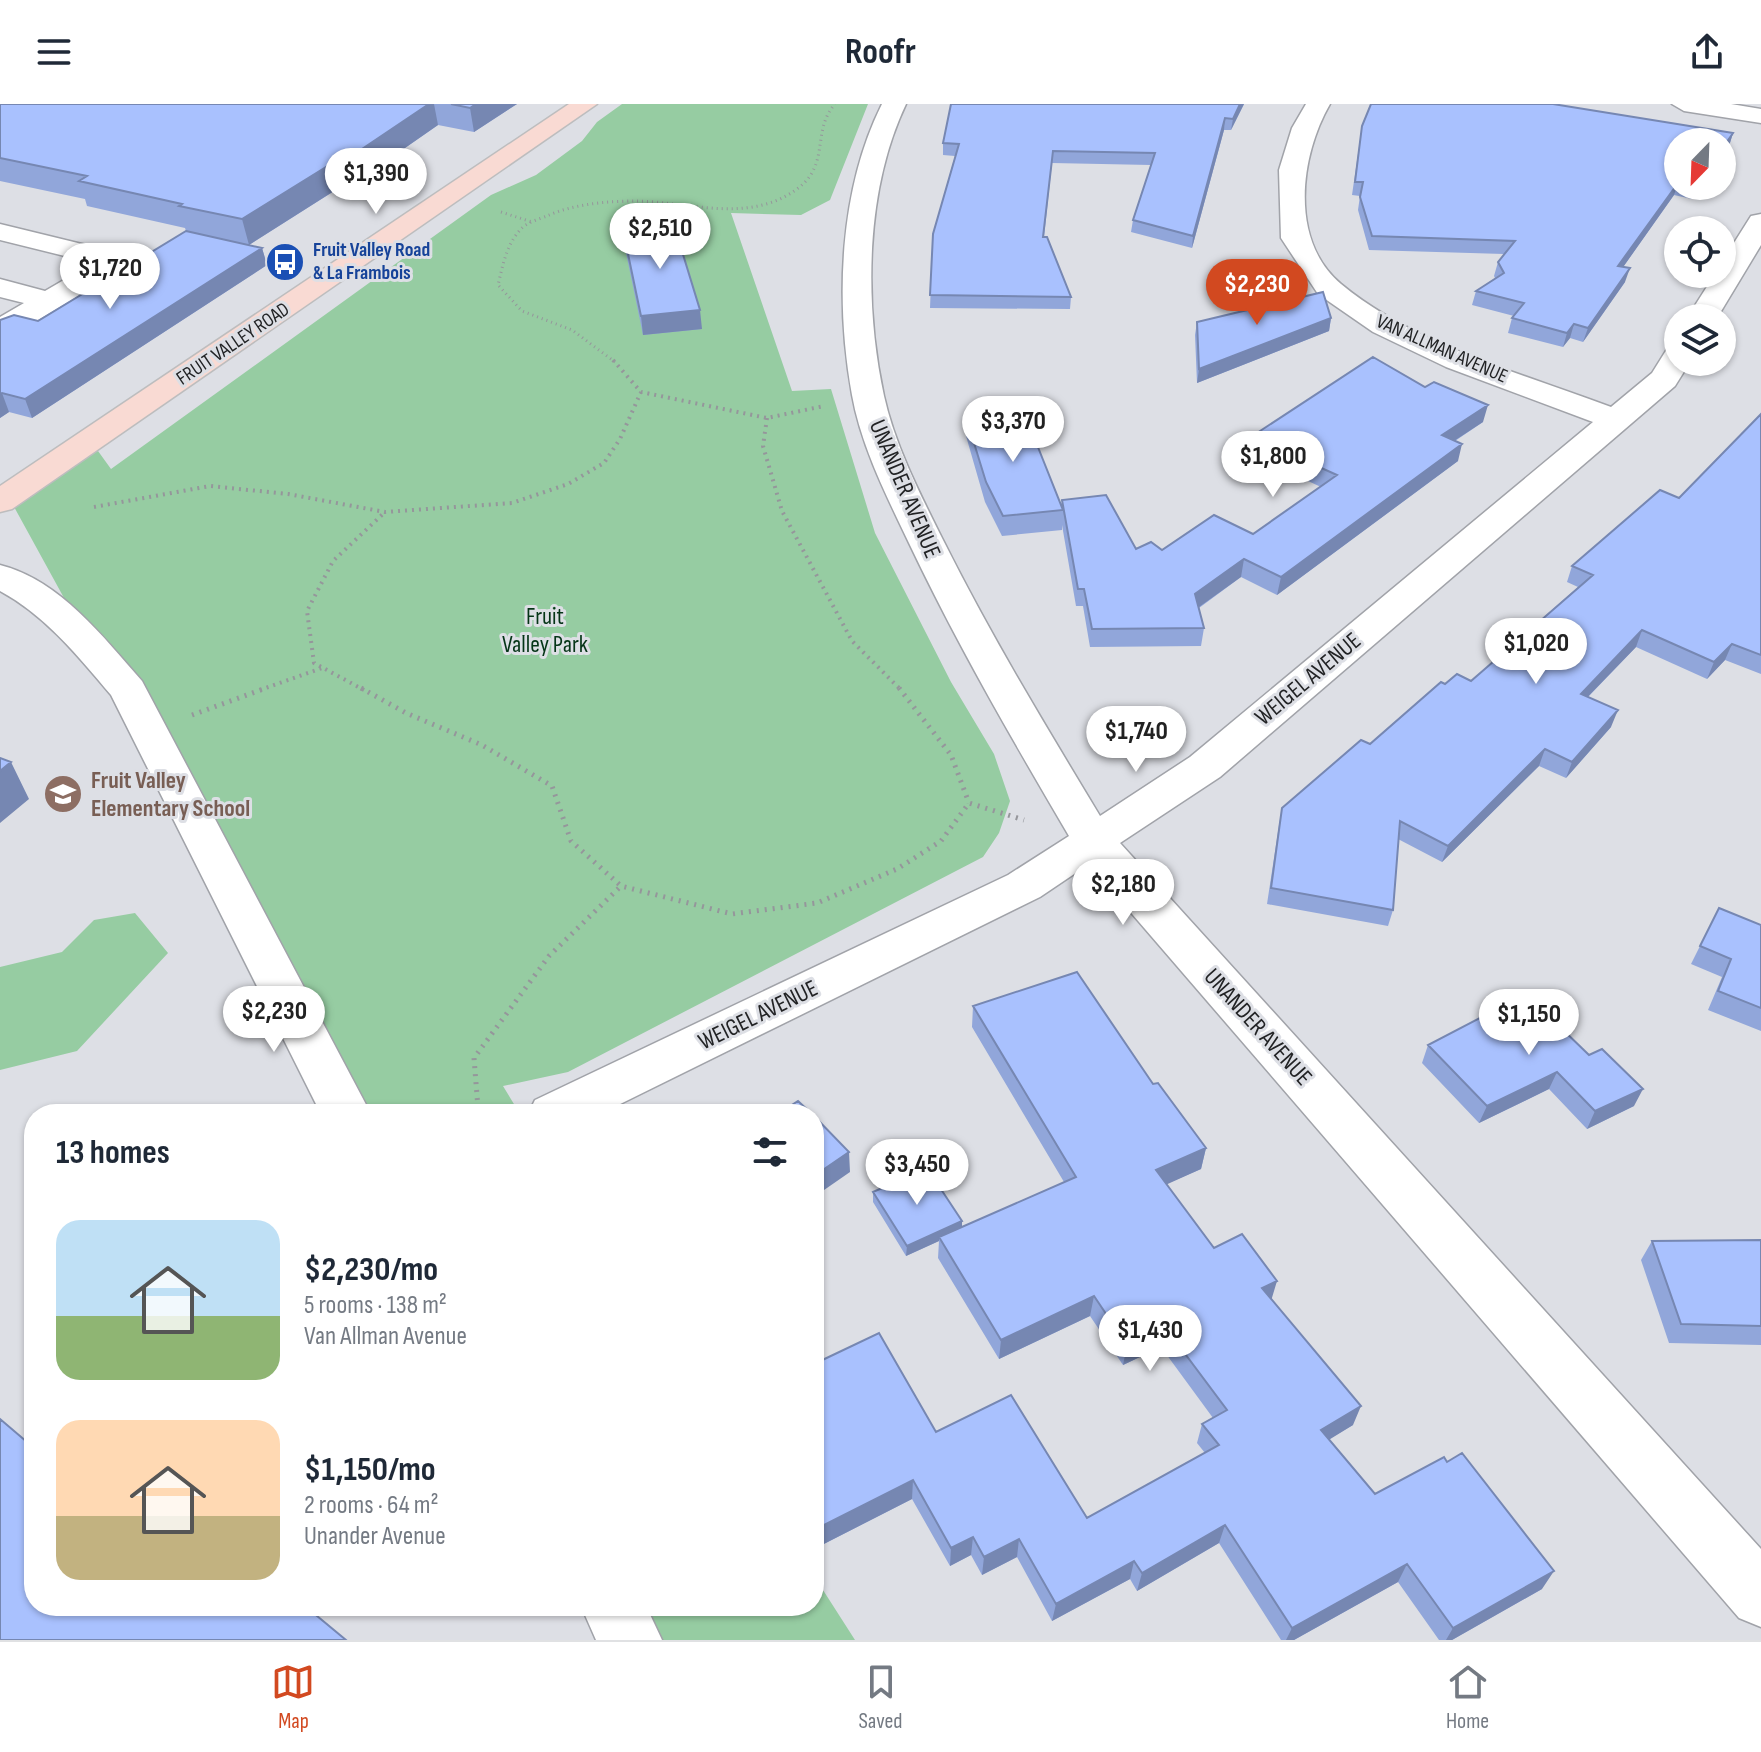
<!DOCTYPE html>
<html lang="en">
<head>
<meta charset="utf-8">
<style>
  body { margin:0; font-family:"Sofia Sans Condensed",sans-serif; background:#f2f2f3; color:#1f2937; height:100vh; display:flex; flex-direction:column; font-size:30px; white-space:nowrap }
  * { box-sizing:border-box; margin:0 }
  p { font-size:26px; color:#747a83 }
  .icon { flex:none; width:44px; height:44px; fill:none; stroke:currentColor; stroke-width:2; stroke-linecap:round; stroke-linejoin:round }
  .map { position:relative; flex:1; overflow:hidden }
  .drawer { position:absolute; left:24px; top:1000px; width:800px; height:512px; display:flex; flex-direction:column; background:#fff; border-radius:32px; box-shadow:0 2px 6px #0004 }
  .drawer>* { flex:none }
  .needle { width:52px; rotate:203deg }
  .fabs { position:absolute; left:1664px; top:24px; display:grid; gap:16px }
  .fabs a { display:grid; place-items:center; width:72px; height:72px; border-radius:50%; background:#fff; box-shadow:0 2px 6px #0004; font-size:40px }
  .price { position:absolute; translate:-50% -68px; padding:0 18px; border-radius:28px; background:#fff; color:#222; font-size:26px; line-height:52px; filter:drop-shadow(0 2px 4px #0008) }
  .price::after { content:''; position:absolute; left:50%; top:48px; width:24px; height:18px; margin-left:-12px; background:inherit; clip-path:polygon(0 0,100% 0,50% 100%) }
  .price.selected { background:#d24920; color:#fff }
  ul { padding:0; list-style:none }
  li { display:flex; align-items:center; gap:24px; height:200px; padding:0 32px }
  li span { display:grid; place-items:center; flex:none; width:224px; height:160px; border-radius:24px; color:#555 }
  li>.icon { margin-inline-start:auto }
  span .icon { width:96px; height:96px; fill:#fffc; stroke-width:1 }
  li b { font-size:34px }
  h2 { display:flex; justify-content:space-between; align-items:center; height:96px; padding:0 32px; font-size:34px }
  header { display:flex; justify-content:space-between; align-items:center; height:104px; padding:0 32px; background:#fff; font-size:36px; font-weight:700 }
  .tabs { display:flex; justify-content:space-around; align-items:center; height:112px; border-top:2px solid #e0e1e3; background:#fff; font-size:22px; color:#747a83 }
  .tabs a { display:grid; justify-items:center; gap:4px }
  .tabs .selected { color:#d24920 }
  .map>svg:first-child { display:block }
  .green { fill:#96cca2 }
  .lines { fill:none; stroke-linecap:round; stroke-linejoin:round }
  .minor-casing { stroke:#a1a3a9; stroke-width:3 }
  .major-casing { stroke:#bdbdbe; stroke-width:3 }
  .path-far3 { stroke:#95969b; stroke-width:3; stroke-dasharray:1 4; stroke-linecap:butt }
  .path-far2 { stroke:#95969b; stroke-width:4; stroke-dasharray:2 5; stroke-linecap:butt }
  .path-far1 { stroke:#95969b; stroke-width:5; stroke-dasharray:2 6; stroke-linecap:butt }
  .path { stroke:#95969b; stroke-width:6; stroke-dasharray:3 8; stroke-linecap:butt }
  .minor { fill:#fff; fill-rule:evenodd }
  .major { fill:#f9dad3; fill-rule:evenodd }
  .wall { fill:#91a6da }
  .shaded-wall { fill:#7687b2 }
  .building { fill:#a9c1fe; stroke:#7687b2; stroke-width:2 }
  .labels { text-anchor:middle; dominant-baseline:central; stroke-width:6; stroke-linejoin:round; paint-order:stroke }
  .far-transit-label { font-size:20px; font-weight:bold; fill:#164399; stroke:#dddfe5; text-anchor:start }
  .far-street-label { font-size:20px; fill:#222325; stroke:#dddfe5 }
  .street-label { font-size:24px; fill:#222325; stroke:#dddfe5 }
  .park-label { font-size:24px; fill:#053517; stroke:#dddfe5 }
  .education-label { font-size:24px; font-weight:bold; fill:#785e54; stroke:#dddfe5; text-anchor:start }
</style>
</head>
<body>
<header><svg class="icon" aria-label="menu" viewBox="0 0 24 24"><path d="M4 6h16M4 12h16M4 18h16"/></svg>Roofr<svg class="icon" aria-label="share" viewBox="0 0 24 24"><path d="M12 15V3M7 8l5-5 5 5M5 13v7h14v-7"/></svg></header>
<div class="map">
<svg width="1761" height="1536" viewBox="0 0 1761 1536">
  <rect width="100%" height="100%" fill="#dddfe5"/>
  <path class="green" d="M622,0H868L830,96L801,111L731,109L792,287L831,285L875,429L951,578L994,650L1010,697L999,729L983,753L568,968L503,982L520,1010H347L7,390L49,361L98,347L111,365L491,91L536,71L582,37L597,18Z
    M135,809L168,849L77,947L0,966V863L62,848L94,816Z
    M814,1472L855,1536H634L616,1502H814Z"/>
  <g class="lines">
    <defs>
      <path id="minor" d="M882,0H906C865,86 864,199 884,292C895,342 921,392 944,438C991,532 1045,621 1100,712L1190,653L1593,318L1446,263L1373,228L1318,190L1281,134L1279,66L1292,24L1306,0H1330C1300,52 1289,136 1341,180C1416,242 1521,269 1611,303L1652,269L1667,245L1678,243V258H1690L1675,282L1220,673L1120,739L1761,1445V1523L1739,1514L1089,760L1040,793L600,1010H528L535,996L1008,771L1069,732C1012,635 957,540 909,439C887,393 861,342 852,291C835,197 839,86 882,0Z
        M1672,0H1731L1761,5V19L1684,7Z
        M1761,110V141L1717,214H1687L1715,170H1722V158L1751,112Z
        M0,120L127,151L131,157L127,163L11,232L0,235V213L24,199L0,193V175L45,187L93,159L0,136Z
        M0,461C60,476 103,533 142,577L371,1010H321L111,591C78,552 45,511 0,487Z
        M581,1502H646L662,1536H596Z"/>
      <path id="major" d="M569,0H597L12,405L0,408V382Z"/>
    </defs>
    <use href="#minor" class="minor-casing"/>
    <use href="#major" class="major-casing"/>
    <path class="path-far3" d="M343,76L388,85
      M501,108L532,118
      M615,258L572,226L522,207L498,181C503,161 506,141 521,125C526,119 539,115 547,112C573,100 608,97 637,97C690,98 749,120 797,85C831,60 811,27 835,0"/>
    <path class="path-far2" d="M613,256L641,288L767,314L824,302
      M767,314L763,342L782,407L852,537L901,586
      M94,403L210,382L288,390L385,408L512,399L568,380L604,359L620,335L641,288
      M260,586L322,564
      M364,586L314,559L307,507L333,457L385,408"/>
    <path class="path-far1" d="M361,584L406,609L482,641L552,682L571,737L621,782L732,810L817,799L897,765L941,737L969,699L1024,716
      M899,584L951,651L969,699
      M192,611L266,584
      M478,1004L474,954L549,852L621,782"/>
    <path class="path" d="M478,1002L479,1010"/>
    <use href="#minor" class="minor"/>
    <use href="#major" class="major"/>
  </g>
  <path class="wall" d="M0,0H517L474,28L438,21L359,76L353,75L249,141L262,144L267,161L32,314L9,308L0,314V216L38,217L186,127L185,124L87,102L85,95L0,77Z
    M1244,0L1231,26H1224L1192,144L1131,128L1133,116L1151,61L1052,59L1044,133L1071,193L1070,205L930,204L933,130L955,52L943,51V39Z
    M1362,22L1733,29L1729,42L1678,38V82H1701L1692,95L1674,91L1623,163L1625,178L1583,238L1570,234L1563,243L1508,229L1512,214L1514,212L1472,201L1476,187L1495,174L1494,172L1498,158L1504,150L1369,146L1358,106L1360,92L1352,91Z
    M623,126L702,225L643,231L625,144Z
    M1331,214L1329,227L1197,279L1195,231L1197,218Z
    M1761,310V570L1725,556L1707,575L1636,543L1588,593L1611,623L1566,674L1539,662L1442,758L1398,735L1393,806L1388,822L1267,800L1279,721L1282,704L1370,640L1445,580L1471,577L1578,483L1567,478L1572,462L1679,394Z
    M966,313L1062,402V396L1136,445L1162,446L1253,430L1321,383L1256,353L1257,348L1254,346L1257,329L1483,318L1455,337L1458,357L1277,491L1241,473L1199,504L1204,524L1201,542L1090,543L1083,502H1076L1062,421V426L1002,432L985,398L966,332Z
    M1719,804L1761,821V927L1708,906L1722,873L1691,860Z
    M1526,890L1634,1002L1587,1025L1549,985L1479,1019L1422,959L1428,941Z
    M973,902L1153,980L1206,1044L1201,1065L1166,1080L1214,1144L1272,1195L1353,1321L1329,1335L1375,1390L1542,1485L1452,1536H1439L1398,1478L1294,1536H1281L1219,1439L1137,1487L1130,1475L1052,1517L1017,1453L982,1471L971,1451L950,1462L912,1395L814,1445V1260L1087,1414L1205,1349L1197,1339L1202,1320L1213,1314L1161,1243L1123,1261L1090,1212L999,1255L938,1154L939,1137L906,1152L873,1098V1088L962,1117V1123L1064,1078L972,923Z
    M1761,1136V1241L1669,1239L1641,1156L1652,1137Z"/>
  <path class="shaded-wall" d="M429,0H434L438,21L359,76L353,51Z
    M476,0H517L474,28L470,4Z
    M1240,0H1244L1231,26L1233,15Z
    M1225,14L1224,26L1192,144L1193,132Z
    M1733,29L1729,42L1722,52V45Z
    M347,50L353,75L249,141L242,115Z
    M1678,79L1674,91L1614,176L1618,162Z
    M1697,82H1701L1692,95Z
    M262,144L267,161L32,314L25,295Z
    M1630,164L1625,178L1583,238L1588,224Z
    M700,206L702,225L643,231L641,212Z
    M1331,214L1329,227L1197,279L1199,265Z
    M1574,220L1570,234L1563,243L1567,229Z
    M2,289L9,308L0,314V290Z
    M1488,301L1483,318L1437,348L1442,331Z
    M1462,340L1458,357L1277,491L1281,473Z
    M1244,455L1241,473L1192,508L1195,490Z
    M1642,526L1636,543L1575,606L1581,590Z
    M1732,540L1725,556L1707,575L1714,558Z
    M1618,606L1611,623L1566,674L1572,658Z
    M1545,645L1539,662L1442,758L1448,742Z
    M11,658L29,695L0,719V667Z
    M1557,968L1549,985L1479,1019L1487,1002Z
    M1643,985L1634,1002L1587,1025L1595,1007Z
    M1206,1044L1201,1065L1152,1087L1156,1066Z
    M849,1048L850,1068L814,1093V1072Z
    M962,1117V1127L939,1133V1137L906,1152L907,1142Z
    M1277,1177L1271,1197L1262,1184Z
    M1094,1192L1090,1212L999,1255L1001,1236Z
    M1165,1223L1161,1243L1123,1261L1127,1241Z
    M1361,1302L1353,1321L1314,1345L1321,1326Z
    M913,1376L912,1395L814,1445V1426Z
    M1225,1421L1219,1439L1137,1487L1142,1469Z
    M973,1433L971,1451L950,1462L951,1444Z
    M1019,1435L1017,1453L982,1471L984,1453Z
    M1134,1457L1130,1475L1052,1517L1056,1500Z
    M1407,1460L1398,1478L1294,1536H1286L1292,1524Z
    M1554,1467L1542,1485L1452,1536H1446L1453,1524Z"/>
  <path class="building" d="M0,0H429L353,51L347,50L242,115L179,102L182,100L79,77L87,72L0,54Z
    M451,0H476L470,4Z
    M951,0H1240L1233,15L1225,14L1193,132L1133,116L1155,49L1053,47L1043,133H1047L1071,193L930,191L933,130L959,40L943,39Z
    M1371,0H1553L1733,29L1722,45V38H1678V79L1618,162L1630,164L1588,224L1574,220L1567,229L1512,214L1524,199L1476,187L1504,169L1498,158L1515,137L1372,132L1360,93L1363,78H1355L1362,22Z
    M674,121L700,206L641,212L623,126Z
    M186,127L262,144L25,295L2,289L0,290V216L14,211L38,217Z
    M1323,188L1331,214L1199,265L1197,218Z
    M1373,253L1425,283L1434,278L1488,301L1442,331L1462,340L1281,473L1244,455L1195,490L1204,524L1092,525L1084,485H1078L1062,396L1106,391L1136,445L1151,438L1162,446L1214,411L1253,430L1337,371L1259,336L1266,333L1257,329Z
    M1024,308L1063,406L1003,412L986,378L966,313Z
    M1761,310V551L1732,540L1714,558L1642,526L1581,590L1618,606L1572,658L1545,645L1448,742L1400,717L1393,806L1271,784L1282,704L1361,636L1370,640L1441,578L1445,580L1457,570L1471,577L1593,471L1572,462L1660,386L1679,394Z
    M0,654L11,658L0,667Z
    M1719,804L1761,821V904L1718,887L1731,855L1700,842Z
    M1077,868L1153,980L1158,979L1206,1044L1156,1066L1214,1144L1242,1130L1277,1177L1262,1184L1361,1302L1321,1326L1375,1390L1444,1353L1447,1358L1462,1349L1554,1467L1453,1524L1407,1460L1292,1524L1225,1421L1142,1469L1134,1457L1056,1500L1019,1435L984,1453L973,1433L951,1444L913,1376L814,1426V1260L879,1229L936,1328L1011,1291L1087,1414L1219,1341L1202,1320L1227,1306L1165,1223L1127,1241L1094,1192L1001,1236L939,1133L1076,1073L973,902Z
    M1526,890L1589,951L1602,945L1643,985L1595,1007L1557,968L1487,1002L1428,941Z
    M798,997L812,1010H778Z
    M814,1012L849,1048L814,1072Z
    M927,1064L962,1117L907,1142L873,1088Z
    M1761,1136V1222L1681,1220L1652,1137Z
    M0,1315L34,1344V1502H305L346,1536H0Z"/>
  <defs>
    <symbol id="bus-disc" viewBox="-11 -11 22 22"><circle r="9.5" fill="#1a4fb4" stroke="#dddfe5"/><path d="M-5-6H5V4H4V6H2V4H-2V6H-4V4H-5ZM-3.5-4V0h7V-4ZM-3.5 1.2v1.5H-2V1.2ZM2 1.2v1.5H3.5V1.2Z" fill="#fff"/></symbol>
    <symbol id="school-disc" viewBox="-11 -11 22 22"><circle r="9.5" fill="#8d6e63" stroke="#dddfe5"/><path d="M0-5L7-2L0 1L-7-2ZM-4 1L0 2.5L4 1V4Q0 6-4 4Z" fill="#fff"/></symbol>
  </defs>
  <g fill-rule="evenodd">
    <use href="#bus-disc" x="263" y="136" width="44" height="44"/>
    <use href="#school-disc" x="41" y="668" width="44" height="44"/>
  </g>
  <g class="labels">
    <g class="far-transit-label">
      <text x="313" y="146">Fruit Valley Road<tspan x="313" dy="23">&amp; La Frambois</tspan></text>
    </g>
    <g class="far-street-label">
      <text transform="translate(233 240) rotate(-34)">FRUIT VALLEY ROAD</text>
      <text transform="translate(1442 245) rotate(24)">VAN ALLMAN AVENUE</text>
    </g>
    <g class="street-label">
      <text transform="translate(905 385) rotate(67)">UNANDER AVENUE</text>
      <text transform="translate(1308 575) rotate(-40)">WEIGEL AVENUE</text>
      <text transform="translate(758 911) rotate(-26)">WEIGEL AVENUE</text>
      <text transform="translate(1258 923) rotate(48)">UNANDER AVENUE</text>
    </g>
    <g class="park-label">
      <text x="545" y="512">Fruit<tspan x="545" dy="28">Valley Park</tspan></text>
    </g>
    <g class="education-label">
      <text x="91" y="676">Fruit Valley<tspan x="91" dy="28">Elementary School</tspan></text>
    </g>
  </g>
</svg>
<div class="fabs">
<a><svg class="needle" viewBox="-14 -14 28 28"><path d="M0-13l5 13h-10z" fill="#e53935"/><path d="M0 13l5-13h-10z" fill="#747a83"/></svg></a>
<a><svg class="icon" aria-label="locate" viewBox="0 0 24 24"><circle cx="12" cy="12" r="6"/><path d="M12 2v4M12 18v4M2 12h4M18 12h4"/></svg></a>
<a><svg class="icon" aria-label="layers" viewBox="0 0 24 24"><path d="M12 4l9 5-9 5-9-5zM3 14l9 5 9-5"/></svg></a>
</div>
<b class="price" style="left:376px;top:112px">$1,390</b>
<b class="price" style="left:660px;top:167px">$2,510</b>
<b class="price" style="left:110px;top:207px">$1,720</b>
<b class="price selected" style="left:1257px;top:223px">$2,230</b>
<b class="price" style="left:1013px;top:360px">$3,370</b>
<b class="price" style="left:1273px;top:395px">$1,800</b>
<b class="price" style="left:1536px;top:582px">$1,020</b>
<b class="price" style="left:1136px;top:670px">$1,740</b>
<b class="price" style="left:1123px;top:823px">$2,180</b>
<b class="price" style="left:274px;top:950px">$2,230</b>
<b class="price" style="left:1529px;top:953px">$1,150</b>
<b class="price" style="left:917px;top:1103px">$3,450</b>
<b class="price" style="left:1150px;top:1269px">$1,430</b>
<section class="drawer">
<h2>13 homes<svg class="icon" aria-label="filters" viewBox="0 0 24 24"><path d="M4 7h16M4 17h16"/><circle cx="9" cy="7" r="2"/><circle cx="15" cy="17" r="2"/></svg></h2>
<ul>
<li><span style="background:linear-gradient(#bfe0f5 60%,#8fb573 0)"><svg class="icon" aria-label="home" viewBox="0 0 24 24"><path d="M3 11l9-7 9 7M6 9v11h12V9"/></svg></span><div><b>$2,230/mo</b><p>5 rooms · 138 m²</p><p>Van Allman Avenue</p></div></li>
<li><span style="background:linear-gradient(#ffd9b3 60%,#c2b280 0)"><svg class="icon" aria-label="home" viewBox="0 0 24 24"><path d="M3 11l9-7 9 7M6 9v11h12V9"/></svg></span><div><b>$1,150/mo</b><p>2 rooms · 64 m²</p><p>Unander Avenue</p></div></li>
</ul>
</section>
</div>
<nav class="tabs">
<a class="selected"><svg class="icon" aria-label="map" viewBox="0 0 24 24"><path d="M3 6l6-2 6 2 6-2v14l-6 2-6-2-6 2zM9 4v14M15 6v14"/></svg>Map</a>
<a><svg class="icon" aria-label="saved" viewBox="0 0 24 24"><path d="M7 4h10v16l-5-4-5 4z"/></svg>Saved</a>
<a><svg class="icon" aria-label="home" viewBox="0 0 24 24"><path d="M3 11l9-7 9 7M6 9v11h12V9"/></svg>Home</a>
</nav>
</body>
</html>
